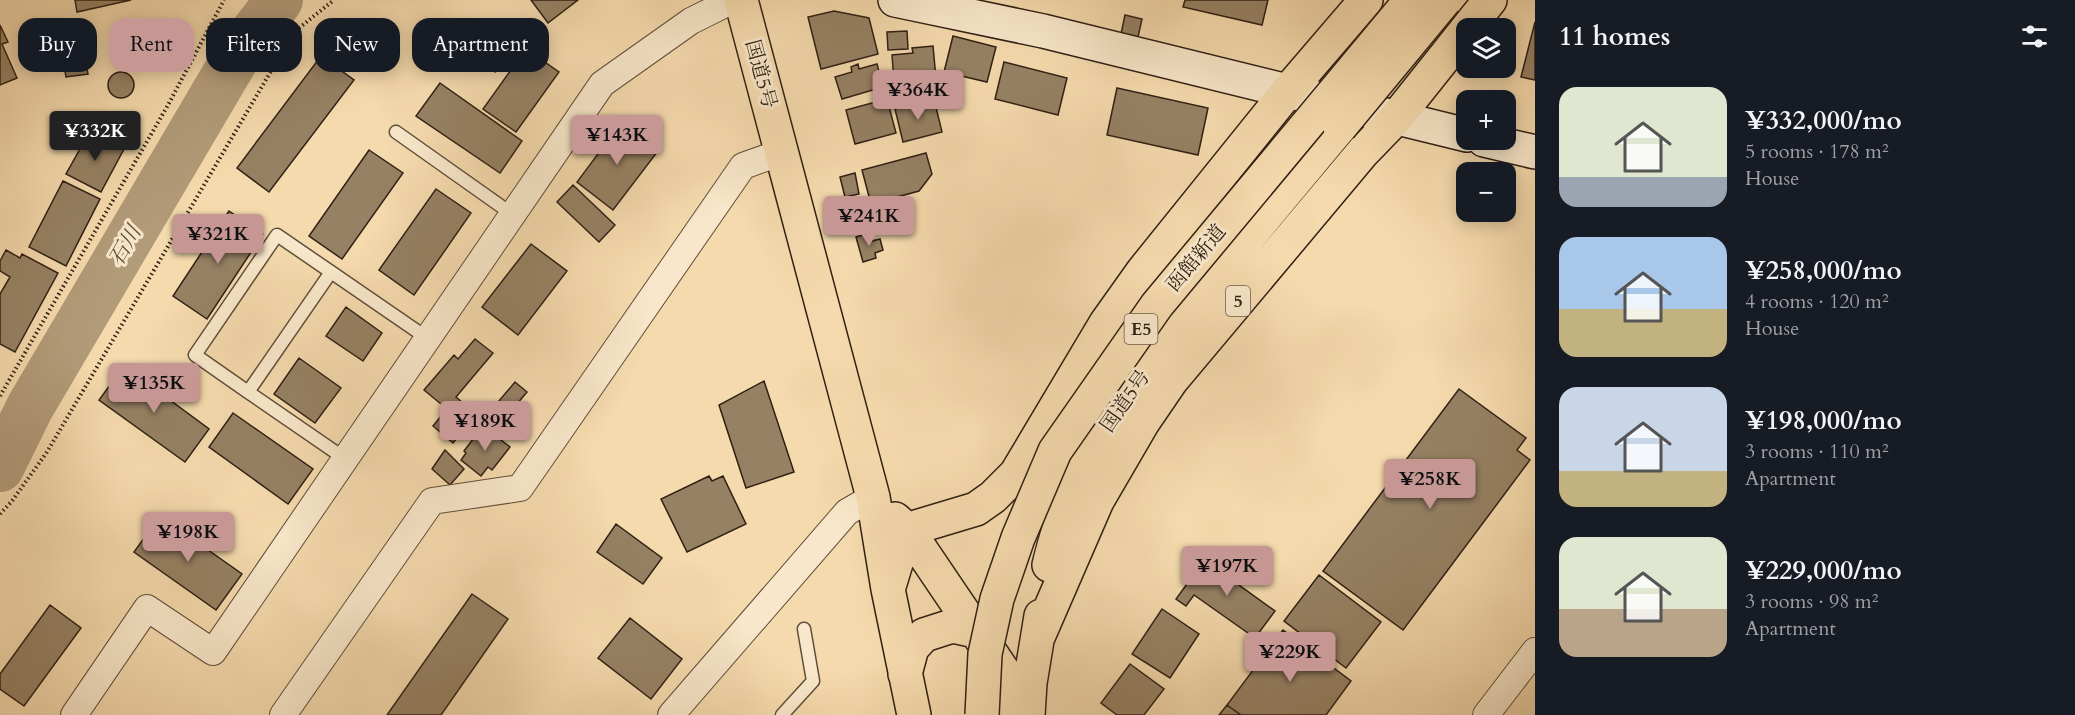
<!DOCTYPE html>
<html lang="en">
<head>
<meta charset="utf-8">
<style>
  body { margin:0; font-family:Cardo,"Noto Serif JP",serif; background:#242831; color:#f1f3f6; height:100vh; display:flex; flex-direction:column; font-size:22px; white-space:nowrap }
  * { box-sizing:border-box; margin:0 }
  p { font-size:20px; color:#9ea1a6 }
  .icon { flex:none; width:33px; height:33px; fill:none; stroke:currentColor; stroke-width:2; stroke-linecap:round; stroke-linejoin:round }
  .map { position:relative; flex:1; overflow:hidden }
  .side { display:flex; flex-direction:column; background:#171b24; width:540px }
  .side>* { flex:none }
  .top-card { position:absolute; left:18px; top:18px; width:570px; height:54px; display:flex; gap:12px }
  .tools { position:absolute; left:1456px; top:18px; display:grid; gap:12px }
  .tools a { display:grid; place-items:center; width:60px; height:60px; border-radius:12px; background:#171b24; box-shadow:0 3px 15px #0003; font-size:30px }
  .price { position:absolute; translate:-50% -51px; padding:0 14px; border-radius:6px; background:#c59692; color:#111; font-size:20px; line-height:39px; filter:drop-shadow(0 2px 3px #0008) }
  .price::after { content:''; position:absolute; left:50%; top:36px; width:18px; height:14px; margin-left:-9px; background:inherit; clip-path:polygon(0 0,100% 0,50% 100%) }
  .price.active { background:#222; color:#fff }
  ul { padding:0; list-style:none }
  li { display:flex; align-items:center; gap:18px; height:150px; padding:0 24px }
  li span { display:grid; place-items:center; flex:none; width:168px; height:120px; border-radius:18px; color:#555 }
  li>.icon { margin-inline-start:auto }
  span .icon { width:72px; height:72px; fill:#fffc; stroke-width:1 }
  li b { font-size:26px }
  h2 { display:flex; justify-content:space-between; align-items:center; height:72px; padding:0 24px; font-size:26px }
  .chip { padding:0 21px; border-radius:18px; background:#171b24; box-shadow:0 3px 15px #0003; font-size:21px; line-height:54px }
  .chip.active { background:#c59692; color:#111 }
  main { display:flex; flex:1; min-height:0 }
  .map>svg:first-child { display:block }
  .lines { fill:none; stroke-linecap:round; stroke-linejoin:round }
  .river { stroke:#b29b79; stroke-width:48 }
  .building { fill:#968164; stroke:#2f2014; stroke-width:1.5 }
  .lane-casing { stroke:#604e3a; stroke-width:15 }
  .street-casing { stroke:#604e3a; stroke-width:28 }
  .secondary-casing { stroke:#2f2014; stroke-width:36 }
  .highway-casing { stroke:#2f2014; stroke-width:36 }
  .path { stroke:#2f2014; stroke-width:4; stroke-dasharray:1.5 3; stroke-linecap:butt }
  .lane { stroke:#f8e7ca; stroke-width:12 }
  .street { stroke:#f8e7ca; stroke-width:26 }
  .secondary { stroke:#f8e7ca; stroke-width:33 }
  .highway { stroke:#f5daad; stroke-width:33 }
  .highway-bridge-casing { stroke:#2f2014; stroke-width:36; stroke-linecap:butt }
  .highway-bridge { stroke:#f5daad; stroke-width:33 }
  .labels { text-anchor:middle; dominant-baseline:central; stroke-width:6; stroke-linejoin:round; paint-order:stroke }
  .shield { fill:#f8e7ca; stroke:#6b5c4b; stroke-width:1.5 }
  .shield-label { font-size:18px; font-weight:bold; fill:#2f2014 }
  .street-label { font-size:20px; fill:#2f2014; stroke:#f8e7ca }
  .water-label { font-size:21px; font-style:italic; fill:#5d4b37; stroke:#f8e7ca }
</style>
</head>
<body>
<main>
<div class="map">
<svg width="1535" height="715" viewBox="0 0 1535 715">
  <rect width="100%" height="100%" fill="#f5daad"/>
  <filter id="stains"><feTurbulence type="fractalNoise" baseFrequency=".00333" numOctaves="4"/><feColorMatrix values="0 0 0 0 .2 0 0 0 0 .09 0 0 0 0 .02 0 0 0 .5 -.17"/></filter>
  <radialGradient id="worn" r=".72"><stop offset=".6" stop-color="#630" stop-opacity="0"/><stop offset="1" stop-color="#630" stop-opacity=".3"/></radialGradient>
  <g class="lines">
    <path class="river" d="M0,468L30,407L239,52L279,0"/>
  </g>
  <path class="building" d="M75,0H131L77,12Z
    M531,0H578L548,23Z
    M1185,0H1268L1262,25L1183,7Z
    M834,11L869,18L878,54L821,69L808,17Z
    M1125,15L1142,19L1138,37L1121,34Z
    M475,20L512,46L495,72L457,45Z
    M1535,22V80L1521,77Z
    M0,25L8,42L2,44L17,78L0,85Z
    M907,31L908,49L888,50L887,32Z
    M953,36L996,47L987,82L944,72Z
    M82,39L88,74L66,77L60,43Z
    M114 50a7 7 0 1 1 14 0a7 7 0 1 1-14 0Z
    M933,46L936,78L894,82L892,55L913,53L912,48Z
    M526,49L559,72L516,132L483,109Z
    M321,56L354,80L269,192L237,168Z
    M1004,62L1067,78L1058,115L995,99Z
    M858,64L859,69L877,64L883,87L842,99L835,77L852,72L851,67Z
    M108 85a13 13 0 1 1 26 0a13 13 0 1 1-26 0Z
    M440,83L522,141L500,173L416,116Z
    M1117,88L1208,108L1198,155L1107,135Z
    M887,99L896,133L855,144L846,110Z
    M934,99L942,132L903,142L895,109Z
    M621,123L658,151L613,210L577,182Z
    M90,131L124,149L101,192L66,174Z
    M369,150L403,173L342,259L309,236Z
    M926,153L932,174L919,191L871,204L862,170Z
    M855,173L859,194L845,197L840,177Z
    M63,181L100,199L66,266L29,247Z
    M573,185L615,225L599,242L557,202Z
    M436,189L471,213L414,295L379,270Z
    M229,211L263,234L207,319L173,296Z
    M869,233L872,241L880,239L883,250L875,253L876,258L863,262L856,237Z
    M531,244L567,271L518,335L482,307Z
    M6,250L20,258L22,254L58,273L15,352L0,344V294L10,277L0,271V261Z
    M346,307L382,333L363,361L326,336Z
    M475,339L493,353L456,397L477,415L453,443L433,426L447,409L424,390L454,355L458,359Z
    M299,358L341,388L315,423L274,394Z
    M124,366L209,429L185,462L99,400Z
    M764,381L794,472L746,488L719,405Z
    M515,382L527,392L500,424L488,414Z
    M1459,389L1526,438L1517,450L1530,460L1403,630L1323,571Z
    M233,413L313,469L288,504L209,447Z
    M483,426L510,447L492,470L488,467L481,476L461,460L466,453L464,451Z
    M445,450L464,469L450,485L432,469Z
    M709,476L712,481L723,476L746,524L687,552L661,499Z
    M160,516L242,574L216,610L134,552Z
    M616,524L662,558L643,584L597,552Z
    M1208,555L1232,572L1228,577L1275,611L1255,638L1194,595L1186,606L1176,599Z
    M1319,575L1381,622L1346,668L1284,621Z
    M472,594L508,619L441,715H387Z
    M50,605L81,628L24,706L0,689V674Z
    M1162,609L1199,634L1170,678L1132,654Z
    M630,618L682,659L651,699L598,658Z
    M1283,630L1351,681L1326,715H1241L1227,705Z
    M1130,664L1164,689L1144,715H1117L1101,703Z
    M1227,705L1241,715H1219Z"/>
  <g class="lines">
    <defs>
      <path id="lane" d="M396,132L512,214
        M248,392L195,355L277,235L331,272
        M344,458L248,392L331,272L427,338
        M782,715L813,681L804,629"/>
      <path id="street" d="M74,715L147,608L213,652L602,84L691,21L733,0
        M283,715L432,501L520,488L743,166L782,152
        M671,715L847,512L873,497
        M1486,715L1535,651"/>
      <path id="secondary" d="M895,0L1043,31L1467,135
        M1484,140L1535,152"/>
      <path id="highway" d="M741,0L873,497L888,589L914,715
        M895,519L909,532L1005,674L1017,715
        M1049,565C1059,522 1076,480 1098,442C1117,408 1142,376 1165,344C1220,269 1281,198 1340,127
        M888,589C895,570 900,539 916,527L976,509L993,497L1016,474L1106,323L1143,271L1288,91L1366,0
        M1038,637L1097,501L1143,422L1171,381L1363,152L1396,118L1490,0
        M905,674L912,648L924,635L952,626L975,631
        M1028,715L1030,683L1041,616"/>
    </defs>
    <use href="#lane" class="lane-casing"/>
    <use href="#street" class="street-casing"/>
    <use href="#secondary" class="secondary-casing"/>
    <use href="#highway" class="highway-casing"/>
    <path class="path" d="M0,396L168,105L224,0
      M0,514L12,501L47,452L294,32L334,0"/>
    <use href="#lane" class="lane"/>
    <use href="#street" class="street"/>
    <use href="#secondary" class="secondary"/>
    <use href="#highway" class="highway"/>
    <defs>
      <path id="highway-bridge" d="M1340,127L1445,0
        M982,715L985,654L997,599L1018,538L1055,451L1157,305L1411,0"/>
    </defs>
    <use href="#highway-bridge" class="highway-bridge-casing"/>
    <use href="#highway-bridge" class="highway-bridge"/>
  </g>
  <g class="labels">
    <g class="shield">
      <rect x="1226" y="286" width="24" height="30" rx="4.5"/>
      <rect x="1124.5" y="314" width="33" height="30" rx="4.5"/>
    </g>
    <g class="shield-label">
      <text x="1238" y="301">5</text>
      <text x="1141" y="329">E5</text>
    </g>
    <g class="street-label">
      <text transform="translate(761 74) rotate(75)">国道5号</text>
      <text transform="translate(1196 258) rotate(-50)">函館新道</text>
      <text transform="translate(1125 401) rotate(-55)">国道5号</text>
    </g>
    <g class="water-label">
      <text transform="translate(125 246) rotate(-60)">石川</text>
    </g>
  </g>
  <rect width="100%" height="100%" filter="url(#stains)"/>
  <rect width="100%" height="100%" fill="url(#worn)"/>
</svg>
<div class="tools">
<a><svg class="icon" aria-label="layers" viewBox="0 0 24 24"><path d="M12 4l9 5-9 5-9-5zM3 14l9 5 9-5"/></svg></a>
<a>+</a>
<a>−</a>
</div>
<b class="price" style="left:918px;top:121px">¥364K</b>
<b class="price active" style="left:95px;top:162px">¥332K</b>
<b class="price" style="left:617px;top:166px">¥143K</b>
<b class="price" style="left:869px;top:247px">¥241K</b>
<b class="price" style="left:218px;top:265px">¥321K</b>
<b class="price" style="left:154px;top:414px">¥135K</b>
<b class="price" style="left:485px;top:452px">¥189K</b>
<b class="price" style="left:1430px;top:510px">¥258K</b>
<b class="price" style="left:188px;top:563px">¥198K</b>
<b class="price" style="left:1227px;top:597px">¥197K</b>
<b class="price" style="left:1290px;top:683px">¥229K</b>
<div class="top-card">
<a class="chip">Buy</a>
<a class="chip active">Rent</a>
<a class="chip">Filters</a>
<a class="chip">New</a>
<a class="chip">Apartment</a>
</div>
</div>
<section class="side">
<h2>11 homes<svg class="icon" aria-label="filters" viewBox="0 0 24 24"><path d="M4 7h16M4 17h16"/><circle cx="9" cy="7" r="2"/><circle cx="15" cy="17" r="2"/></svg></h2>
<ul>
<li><span style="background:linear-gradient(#dfe7d0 75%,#9aa5b1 0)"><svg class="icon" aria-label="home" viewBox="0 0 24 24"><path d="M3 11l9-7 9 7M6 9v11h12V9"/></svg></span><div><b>¥332,000/mo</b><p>5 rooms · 178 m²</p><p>House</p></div></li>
<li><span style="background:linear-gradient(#a9c7e8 60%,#c2b280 0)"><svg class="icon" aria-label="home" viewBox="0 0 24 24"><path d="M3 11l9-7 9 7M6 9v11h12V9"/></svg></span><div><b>¥258,000/mo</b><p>4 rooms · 120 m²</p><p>House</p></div></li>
<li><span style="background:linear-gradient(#c9d6e8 70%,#c2b280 0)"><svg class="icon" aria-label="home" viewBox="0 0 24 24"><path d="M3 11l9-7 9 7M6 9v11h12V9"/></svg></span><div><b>¥198,000/mo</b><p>3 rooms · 110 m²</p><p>Apartment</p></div></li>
<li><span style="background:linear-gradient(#dfe7d0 60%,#b9a48a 0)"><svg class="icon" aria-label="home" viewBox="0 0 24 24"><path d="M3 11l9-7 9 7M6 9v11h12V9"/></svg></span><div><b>¥229,000/mo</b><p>3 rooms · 98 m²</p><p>Apartment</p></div></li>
</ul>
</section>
</main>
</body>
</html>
